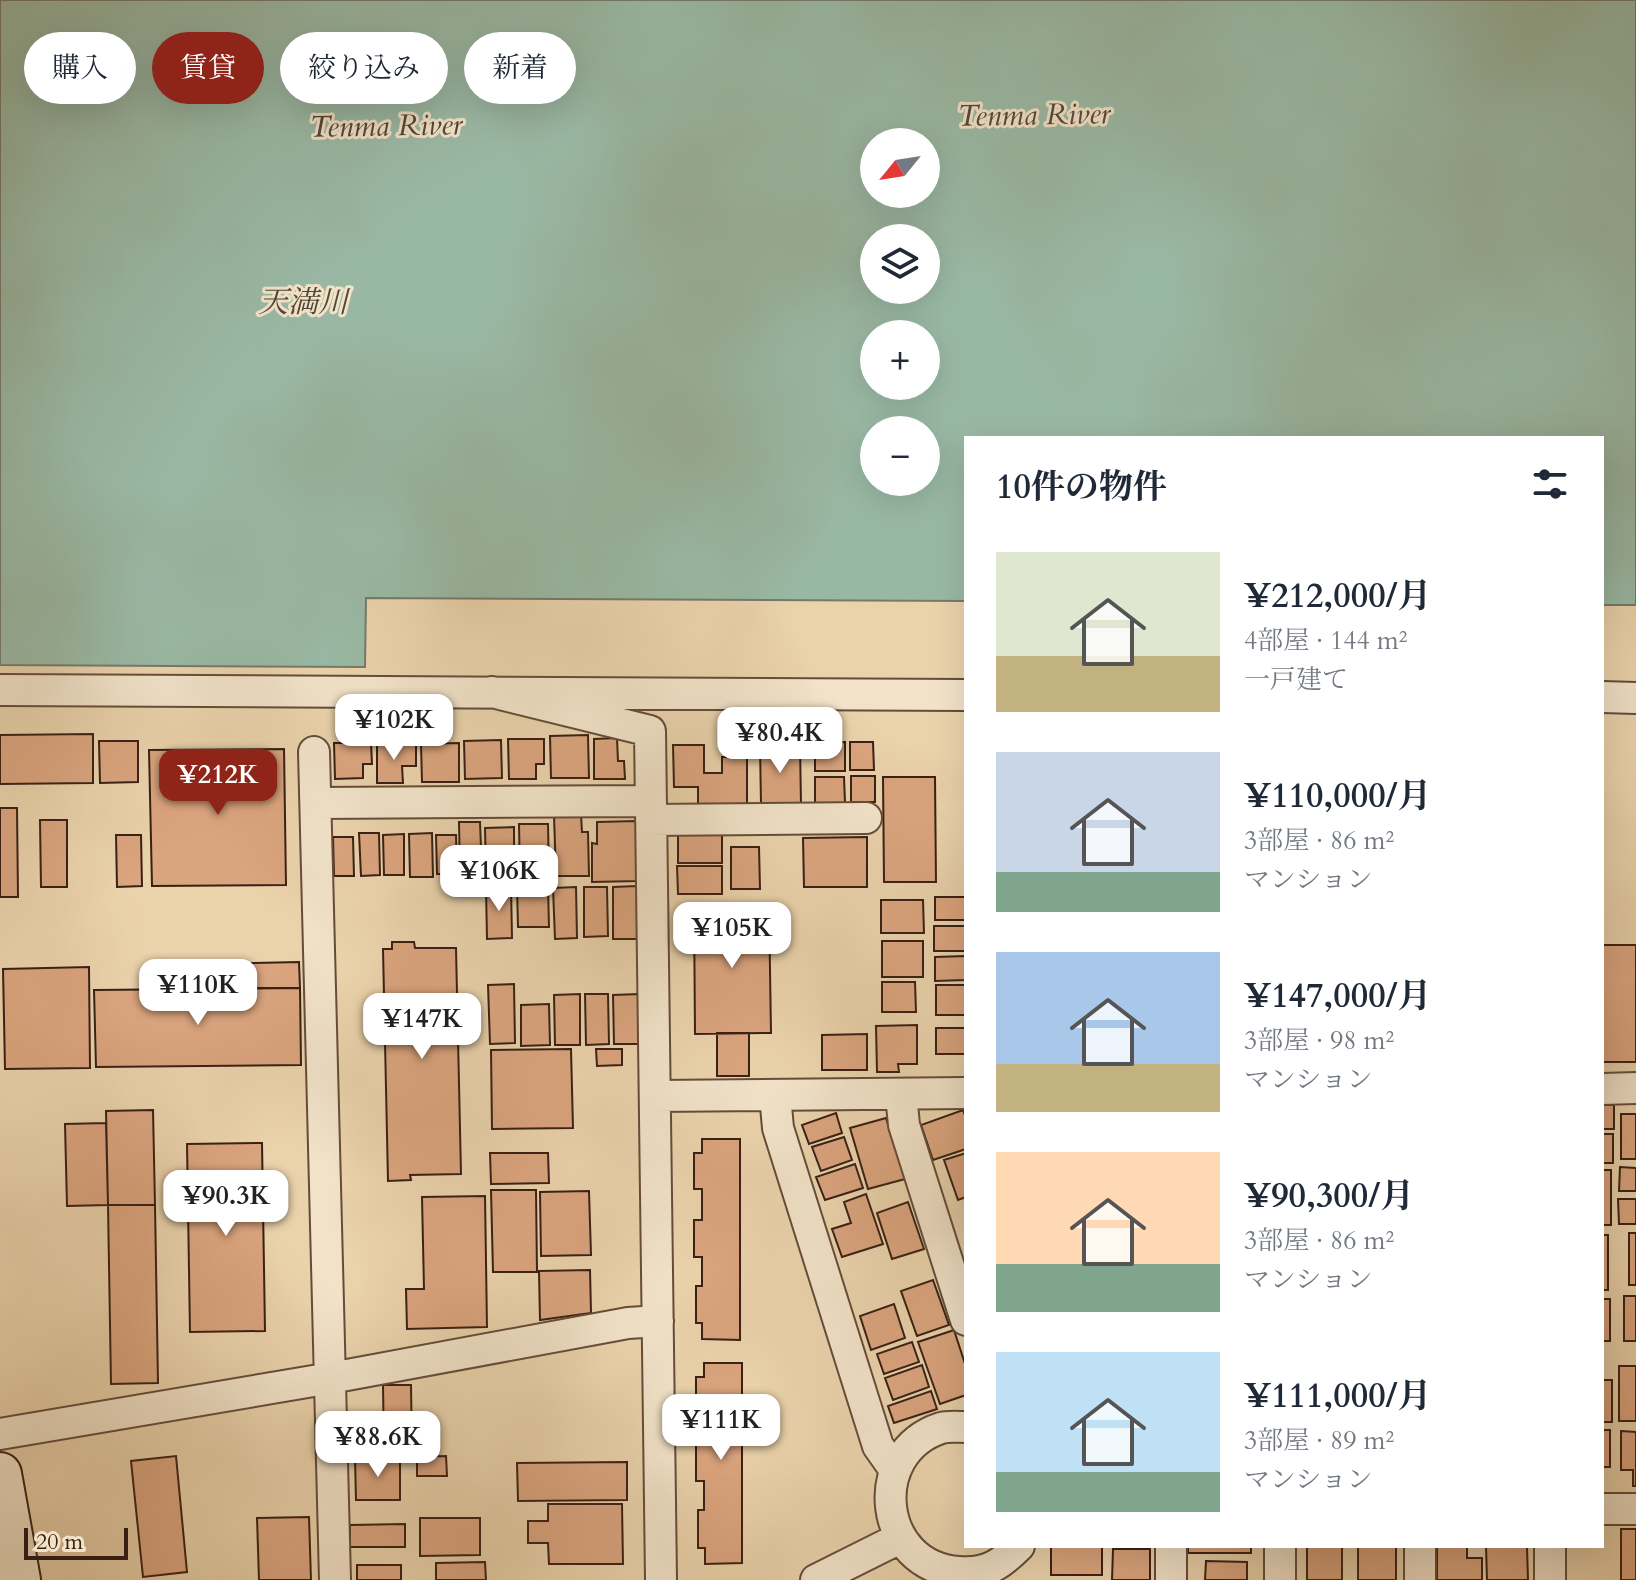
<!DOCTYPE html>
<html lang="ja">
<head>
<meta charset="utf-8">
<style>
  body { margin:0; font-family:Cardo,"Noto Serif JP",serif; background:#f6f6f7; color:#1f2937; height:100vh; display:flex; flex-direction:column; font-size:30px; white-space:nowrap }
  * { box-sizing:border-box; margin:0 }
  p { font-size:26px; color:#747a83 }
  .icon { flex:none; width:44px; height:44px; fill:none; stroke:currentColor; stroke-width:2; stroke-linecap:round; stroke-linejoin:round }
  .map { position:relative; flex:1; overflow:hidden }
  .side { position:absolute; left:964px; top:436px; width:640px; height:1112px; display:flex; flex-direction:column; background:#fff; border-radius:0px; box-shadow:0 8px 32px #0002 }
  .side>* { flex:none }
  .guide { position:absolute; left:24px; top:32px; width:760px; height:72px; display:flex; gap:16px }
  .needle { width:52px; rotate:240deg }
  .buttons { position:absolute; left:860px; top:128px; display:grid; gap:16px }
  .buttons a { display:grid; place-items:center; width:80px; height:80px; border-radius:50%; background:#fff; box-shadow:0 8px 32px #0002; font-size:40px }
  .scale { position:absolute; left:24px; bottom:20px; width:104px; box-sizing:border-box; padding-left:8px; border:4px solid #392014; border-top:0; font-size:22px; line-height:28px; white-space:nowrap; color:#392014; -webkit-text-stroke:6px #f1e2c8; paint-order:stroke }
  .price { position:absolute; translate:-50% -68px; padding:0 18px; border-radius:16px; background:#fff; color:#222; font-size:26px; line-height:52px; filter:drop-shadow(0 2px 4px #0008) }
  .price::after { content:''; position:absolute; left:50%; top:48px; width:24px; height:18px; margin-left:-12px; background:inherit; clip-path:polygon(0 0,100% 0,50% 100%) }
  .price.active { background:#8f2418; color:#fff }
  ul { padding:0; list-style:none }
  li { display:flex; align-items:center; gap:24px; height:200px; padding:0 32px }
  li span { display:grid; place-items:center; flex:none; width:224px; height:160px; border-radius:0px; color:#555 }
  li>.icon { margin-inline-start:auto }
  span .icon { width:96px; height:96px; fill:#fffc; stroke-width:1 }
  li b { font-size:34px }
  h2 { display:flex; justify-content:space-between; align-items:center; height:96px; padding:0 32px; font-size:34px }
  .tag { padding:0 28px; border-radius:36px; background:#fff; box-shadow:0 8px 32px #0002; font-size:28px; line-height:72px }
  .tag.active { background:#8f2418; color:#fff }
  .map>svg:first-child { display:block }
  .water { fill:#99b8a4; stroke:#737b6a; stroke-width:2; fill-rule:evenodd }
  .building { fill:#daa47e; stroke:#392014; stroke-width:2 }
  .lines { fill:none; stroke-linecap:round; stroke-linejoin:round }
  .street-casing { stroke:#654c3a; stroke-width:34 }
  .secondary-casing { stroke:#392014; stroke-width:46 }
  .street { stroke:#f1e2c8; stroke-width:30 }
  .secondary { stroke:#f1e2c8; stroke-width:42 }
  .labels { text-anchor:middle; dominant-baseline:central; stroke-width:6; stroke-linejoin:round; paint-order:stroke }
  .water-label { font-size:30px; font-style:italic; fill:#514638; stroke:#f1e2c8 }
</style>
</head>
<body>
<div class="map">
<svg width="1636" height="1580" viewBox="0 0 1636 1580">
  <rect width="100%" height="100%" fill="#ead2ab"/>
  <filter id="stains"><feTurbulence type="fractalNoise" baseFrequency=".0025" numOctaves="4"/><feColorMatrix values="0 0 0 0 .2 0 0 0 0 .09 0 0 0 0 .02 0 0 0 .5 -.17"/></filter>
  <radialGradient id="worn" r=".72"><stop offset=".6" stop-color="#630" stop-opacity="0"/><stop offset="1" stop-color="#630" stop-opacity=".3"/></radialGradient>
  <path class="water" d="M0,0H1636V605H1602V438H966V601L366,598L365,667L0,665ZM874,142H926V194H874ZM874,238H926V290H874ZM874,334H926V386H874ZM874,430H926V482H874Z"/>
  <path class="building" d="M93,734V783L0,784V735Z
    M588,735L589,778H551L550,736Z
    M617,738L618,761H624L625,779H594V739Z
    M508,739H544V764H536V779H509Z
    M501,740L502,778L465,779L464,741Z
    M99,741H138V782L100,783Z
    M845,742V771H815V743Z
    M850,742H873L874,770H850Z
    M334,743H371L372,764H363V778L335,779Z
    M459,743V782H422L421,744Z
    M377,744H416V766H402L403,783H377Z
    M673,745H704V773H722V757H747V804H698V787H674Z
    M760,745H800L801,805H761Z
    M284,749L286,885L152,886L149,750Z
    M851,776H875V802H851Z
    M815,777H844L845,803H815Z
    M883,777H935L936,882H884Z
    M0,808H17L18,897H0Z
    M581,814L582,832H588L589,876H556L554,815Z
    M40,820H67V887H41Z
    M636,821L638,881L592,882V843L597,844V822Z
    M459,822H480L482,874H460Z
    M519,824H548L549,874H520Z
    M514,827V873H486L485,828Z
    M359,833H379L380,875L361,876Z
    M432,833L433,877H410L409,834Z
    M404,834V875H384L383,835Z
    M116,835H141L142,886L117,887Z
    M436,835H456L457,874H437Z
    M678,835H722V863H678Z
    M333,837H353L354,876H334Z
    M867,837V887H804L803,838Z
    M731,847H759L760,889H731Z
    M677,866H722V894H678Z
    M637,886L638,939H613V887Z
    M511,887L512,938L487,939L486,888Z
    M548,887L549,927H518L517,888Z
    M576,887L577,938L555,939L553,888Z
    M584,887H607L608,936L584,937Z
    M935,897H966V920H935Z
    M881,900H923L924,933H881Z
    M694,906H769L771,1033L695,1034Z
    M934,926H966V951H934Z
    M882,941H923V977H882Z
    M392,942H414L415,948H456L461,1174L410,1175L411,1180L388,1181L383,949H392Z
    M1602,945H1636V1062H1602Z
    M966,956V980L935,981V957Z
    M299,962L300,988H253L252,963Z
    M89,967L90,1068L5,1069L3,969Z
    M882,982H915L916,1012H882Z
    M514,984L515,1043L490,1044L488,985Z
    M936,985H965V1015H936Z
    M300,988L301,1065L96,1067L94,990Z
    M580,994V1045H555L554,995Z
    M585,994H608L609,1044L586,1045Z
    M639,994L640,1044H614L613,995Z
    M549,1004L550,1045L521,1046V1005Z
    M917,1025V1064H898L899,1072H877L876,1026Z
    M936,1028H966V1054H936Z
    M717,1033H749V1076H717Z
    M867,1034V1070H822V1035Z
    M571,1049L573,1128L492,1129L491,1050Z
    M596,1049H622V1065L597,1066Z
    M1602,1105H1614V1129H1602Z
    M153,1110L155,1205H108L106,1111Z
    M963,1110L966,1118V1149L933,1160L921,1125Z
    M836,1113L842,1133L809,1144L802,1125Z
    M1621,1114H1636V1159H1621Z
    M886,1118L905,1179L868,1189L850,1128Z
    M106,1123L108,1205L67,1206L65,1124Z
    M1602,1134H1613V1163H1602Z
    M844,1137L852,1160L821,1171L812,1147Z
    M702,1139H740V1340L702,1339V1323H696V1286H702V1257H694V1220H702V1189H694V1153H702Z
    M262,1143L265,1331L190,1332L187,1144Z
    M490,1153H548L549,1183L491,1184Z
    M966,1153V1197L958,1200L944,1160Z
    M855,1164L863,1188L825,1200L816,1177Z
    M1620,1167L1636,1168V1191H1619Z
    M1602,1170H1611V1225H1602Z
    M491,1190H536L537,1272H493Z
    M589,1191L591,1255L541,1256L540,1192Z
    M866,1194L883,1244L842,1257L832,1229L851,1223L844,1202Z
    M485,1196L487,1327L407,1329L406,1289H424L422,1197Z
    M1618,1199H1636V1224H1619Z
    M908,1202L924,1249L892,1259L877,1213Z
    M108,1205H155L158,1383L111,1384Z
    M1629,1233H1636V1285H1629Z
    M1602,1235H1608V1290H1602Z
    M590,1270L591,1313L540,1320L539,1271Z
    M933,1280L949,1325L917,1336L901,1291Z
    M1624,1296H1636V1341H1624Z
    M1602,1299H1610V1341H1602Z
    M894,1304L905,1338L871,1350L860,1316Z
    M954,1330L966,1367V1395L940,1404L918,1342Z
    M912,1342L919,1362L884,1374L877,1354Z
    M704,1363H742V1563L705,1564V1548H698V1510H704V1481H696V1444H704V1413H696V1377H704Z
    M922,1365L929,1387L893,1400L885,1378Z
    M1619,1366H1636V1421H1619Z
    M1602,1380H1612V1422H1602Z
    M383,1385H411L412,1450H384Z
    M931,1391L937,1409L894,1423L888,1406Z
    M1602,1430H1610V1467H1602Z
    M1621,1431L1636,1432V1486H1633V1470H1621Z
    M176,1456L187,1572L143,1577L131,1461Z
    M446,1456L447,1476H417V1457Z
    M355,1459H400V1500H356Z
    M627,1462V1500L518,1501L517,1463Z
    M548,1504H622L623,1564H549L548,1543H528V1521H548Z
    M309,1517L311,1580H259L257,1518Z
    M420,1518H480V1555L420,1556Z
    M405,1524V1547H350V1525Z
    M1621,1529H1636V1580H1621Z
    M1051,1546H1102V1575H1051Z
    M1188,1546H1251V1553H1188Z
    M1307,1546H1342V1580H1307Z
    M1358,1546H1396V1580H1358Z
    M1437,1546H1467V1558H1482V1580H1437Z
    M1486,1546H1527L1528,1580H1487Z
    M1113,1549H1150V1580H1112Z
    M1206,1561L1247,1562V1580H1205Z
    M485,1562L486,1580H436V1563Z
    M357,1565H401V1580H357Z"/>
  <g class="lines">
    <defs>
      <path id="street" d="M0,690L966,695
        M492,692L650,731L661,1580
        M1602,697L1636,698
        M314,752L335,1580
        M317,803L650,801
        M651,820L866,818
        M1602,1089L1636,1088
        M901,1094L904,1125L966,1320
        M775,1095L778,1128L878,1446L895,1470
        M656,1096L966,1093
        M966,1427C958,1427 948,1426 941,1428C865,1453 878,1567 959,1572C987,1574 1000,1565 1019,1546
        M0,1434L331,1378L628,1323L658,1321
        M1602,1509H1636
        M1171,1546V1580
        M1280,1546V1580
        M1420,1546V1580
        M816,1580L900,1538
        M1550,1580V1546"/>
      <path id="secondary" d="M0,1474L19,1580"/>
    </defs>
    <use href="#street" class="street-casing"/>
    <use href="#secondary" class="secondary-casing"/>
    <use href="#street" class="street"/>
    <use href="#secondary" class="secondary"/>
  </g>
  <g class="labels">
    <g class="water-label">
      <text transform="translate(1034 115) rotate(-1)">Tenma River</text>
      <text transform="translate(386 126) rotate(-1)">Tenma River</text>
      <text x="303" y="302">天満川</text>
    </g>
  </g>
  <rect width="100%" height="100%" filter="url(#stains)"/>
  <rect width="100%" height="100%" fill="url(#worn)"/>
</svg>
<div class="buttons">
<a><svg class="needle" viewBox="-14 -14 28 28"><path d="M0-13l5 13h-10z" fill="#e53935"/><path d="M0 13l5-13h-10z" fill="#747a83"/></svg></a>
<a><svg class="icon" aria-label="layers" viewBox="0 0 24 24"><path d="M12 4l9 5-9 5-9-5zM3 14l9 5 9-5"/></svg></a>
<a>+</a>
<a>−</a>
</div>
<div class="scale">20 m</div>
<b class="price" style="left:394px;top:762px">¥102K</b>
<b class="price" style="left:780px;top:775px">¥80.4K</b>
<b class="price active" style="left:218px;top:817px">¥212K</b>
<b class="price" style="left:499px;top:913px">¥106K</b>
<b class="price" style="left:732px;top:970px">¥105K</b>
<b class="price" style="left:198px;top:1027px">¥110K</b>
<b class="price" style="left:422px;top:1061px">¥147K</b>
<b class="price" style="left:226px;top:1238px">¥90.3K</b>
<b class="price" style="left:721px;top:1462px">¥111K</b>
<b class="price" style="left:378px;top:1479px">¥88.6K</b>
<div class="guide">
<a class="tag">購入</a>
<a class="tag active">賃貸</a>
<a class="tag">絞り込み</a>
<a class="tag">新着</a>
</div>
<section class="side">
<h2>10件の物件<svg class="icon" aria-label="filters" viewBox="0 0 24 24"><path d="M4 7h16M4 17h16"/><circle cx="9" cy="7" r="2"/><circle cx="15" cy="17" r="2"/></svg></h2>
<ul>
<li><span style="background:linear-gradient(#dfe7d0 65%,#c2b280 0)"><svg class="icon" aria-label="home" viewBox="0 0 24 24"><path d="M3 11l9-7 9 7M6 9v11h12V9"/></svg></span><div><b>¥212,000/月</b><p>4部屋 · 144 m²</p><p>一戸建て</p></div></li>
<li><span style="background:linear-gradient(#c9d6e8 75%,#7fa58c 0)"><svg class="icon" aria-label="home" viewBox="0 0 24 24"><path d="M3 11l9-7 9 7M6 9v11h12V9"/></svg></span><div><b>¥110,000/月</b><p>3部屋 · 86 m²</p><p>マンション</p></div></li>
<li><span style="background:linear-gradient(#a9c7e8 70%,#c2b280 0)"><svg class="icon" aria-label="home" viewBox="0 0 24 24"><path d="M3 11l9-7 9 7M6 9v11h12V9"/></svg></span><div><b>¥147,000/月</b><p>3部屋 · 98 m²</p><p>マンション</p></div></li>
<li><span style="background:linear-gradient(#ffd9b3 70%,#7fa58c 0)"><svg class="icon" aria-label="home" viewBox="0 0 24 24"><path d="M3 11l9-7 9 7M6 9v11h12V9"/></svg></span><div><b>¥90,300/月</b><p>3部屋 · 86 m²</p><p>マンション</p></div></li>
<li><span style="background:linear-gradient(#bfe0f5 75%,#7fa58c 0)"><svg class="icon" aria-label="home" viewBox="0 0 24 24"><path d="M3 11l9-7 9 7M6 9v11h12V9"/></svg></span><div><b>¥111,000/月</b><p>3部屋 · 89 m²</p><p>マンション</p></div></li>
</ul>
</section>
</div>
</body>
</html>
